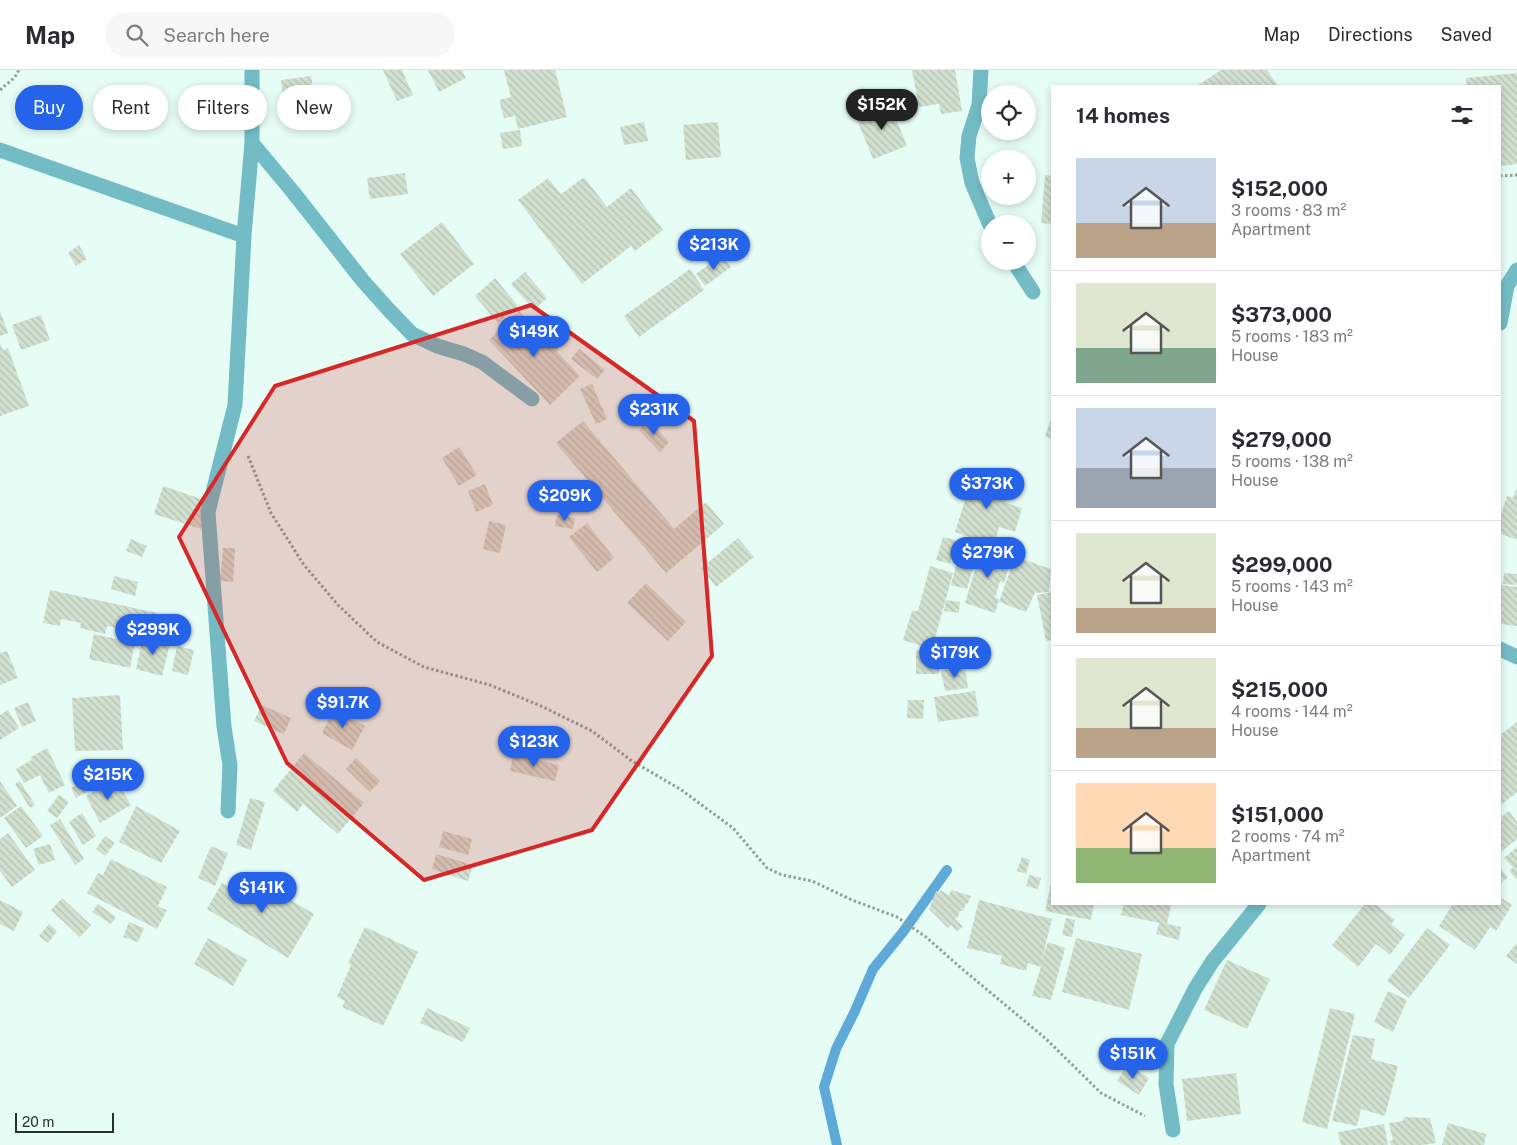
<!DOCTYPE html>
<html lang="en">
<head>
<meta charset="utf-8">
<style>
  body { margin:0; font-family:"Public Sans",sans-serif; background:#f7f7f7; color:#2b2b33; height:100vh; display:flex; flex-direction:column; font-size:19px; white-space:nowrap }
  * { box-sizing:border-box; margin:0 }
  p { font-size:16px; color:#7c7c81 }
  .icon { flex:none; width:28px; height:28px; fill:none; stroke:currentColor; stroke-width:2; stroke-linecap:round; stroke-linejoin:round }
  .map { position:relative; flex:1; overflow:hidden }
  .sheet { position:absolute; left:1051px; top:15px; width:450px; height:820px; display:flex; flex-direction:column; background:#fff; border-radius:0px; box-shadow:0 2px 8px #0003 }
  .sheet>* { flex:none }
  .hud { position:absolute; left:15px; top:15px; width:475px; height:45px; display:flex; gap:10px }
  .controls { position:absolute; left:981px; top:15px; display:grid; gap:10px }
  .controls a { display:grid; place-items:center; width:55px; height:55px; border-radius:50%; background:#fff; box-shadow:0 2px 8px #0003; font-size:25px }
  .scale { position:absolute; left:15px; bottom:12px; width:99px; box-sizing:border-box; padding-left:5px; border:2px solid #28312e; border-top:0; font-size:14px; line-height:18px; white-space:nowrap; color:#28312e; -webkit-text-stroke:4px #e6fdf6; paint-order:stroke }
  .price { position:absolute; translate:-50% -42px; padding:0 11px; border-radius:18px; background:#2563eb; color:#fff; font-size:16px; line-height:32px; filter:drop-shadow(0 1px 2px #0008) }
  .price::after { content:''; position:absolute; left:50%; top:30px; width:15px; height:11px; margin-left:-8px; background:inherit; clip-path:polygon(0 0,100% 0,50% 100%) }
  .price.current { background:#222; color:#fff }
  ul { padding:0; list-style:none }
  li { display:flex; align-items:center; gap:15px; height:125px; padding:0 25px }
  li+li { border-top:1px solid #e1e1e2 }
  li span { display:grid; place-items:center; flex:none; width:140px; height:100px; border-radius:0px; color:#555 }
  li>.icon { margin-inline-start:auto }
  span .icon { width:60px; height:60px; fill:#fffc; stroke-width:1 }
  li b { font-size:21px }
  h2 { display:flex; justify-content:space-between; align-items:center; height:60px; padding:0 25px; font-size:21px }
  .tag { padding:0 18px; border-radius:22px; background:#fff; box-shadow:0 2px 8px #0003; font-size:18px; line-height:45px }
  .tag.current { background:#2563eb; color:#fff }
  header { display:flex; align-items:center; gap:30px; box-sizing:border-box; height:70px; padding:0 25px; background:#fff; border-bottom:1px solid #e1e1e2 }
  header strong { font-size:24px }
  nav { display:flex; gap:28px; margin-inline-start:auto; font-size:18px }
  .search { width:350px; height:45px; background:#f7f7f7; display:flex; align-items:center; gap:12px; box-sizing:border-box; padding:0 18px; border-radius:28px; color:#7c7c81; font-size:19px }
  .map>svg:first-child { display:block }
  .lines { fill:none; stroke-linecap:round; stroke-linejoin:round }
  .stream { stroke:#5ea9d8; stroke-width:10 }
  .building { fill:url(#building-back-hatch) }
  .path { stroke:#8f9f9a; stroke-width:3; stroke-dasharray:2.5 2.5; stroke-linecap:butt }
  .street { stroke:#74bcc5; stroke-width:15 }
  .marked { fill:#d62828; fill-opacity:0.2; stroke:#d62828; stroke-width:4; stroke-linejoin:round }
</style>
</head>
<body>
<header>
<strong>Map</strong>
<div class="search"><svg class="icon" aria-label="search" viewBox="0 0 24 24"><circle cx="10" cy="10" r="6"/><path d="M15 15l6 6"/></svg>Search here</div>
<nav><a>Map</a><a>Directions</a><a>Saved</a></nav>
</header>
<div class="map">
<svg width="1517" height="1075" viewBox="0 0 1517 1075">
  <defs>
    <pattern id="building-back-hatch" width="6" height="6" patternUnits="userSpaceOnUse" patternTransform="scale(1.25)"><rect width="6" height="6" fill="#d2e0d0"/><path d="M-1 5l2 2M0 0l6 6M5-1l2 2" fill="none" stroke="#b4c1b3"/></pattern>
  </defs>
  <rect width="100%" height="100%" fill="#e6fdf6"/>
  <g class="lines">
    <path class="stream" d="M837,1075L824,1017L836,979L854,943L873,899L903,862L947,800"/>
  </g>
  <path class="building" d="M383,0H402L413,25L397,31Z
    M428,0H462L466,8L439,22Z
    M504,0H555L567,47L518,59L515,46L504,48L499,30L511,27Z
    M912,0H955L962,41L941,44L939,34L919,37Z
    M1221,0H1267L1278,16H1197Z
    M1517,3V94L1500,96V16H1467L1466,8Z
    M311,6L315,31L285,36L281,10Z
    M890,34L907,76L873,89L856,47Z
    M644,52L648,71L624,75L620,57Z
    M718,52L721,87L686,90L683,55Z
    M520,60L522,76L503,79L500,63Z
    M405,103L408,124L370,129L367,108Z
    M1045,105L1052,106V154L1041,153Z
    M584,107L607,137L631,118L663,160L635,181L631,176L582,214L518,130L548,108L561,124Z
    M442,152L474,194L433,226L400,184Z
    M79,175L87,189L76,196L68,183Z
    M722,185L731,197L705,216L696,204Z
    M690,199L704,220L639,267L624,246Z
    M525,202L547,228L534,240L511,214Z
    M495,208L518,236L498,253L475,226Z
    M0,241L8,263L0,266Z
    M519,241L580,306L550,335L489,270Z
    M551,244L570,269L556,280L537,255Z
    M41,245L50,270L21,280L12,255Z
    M0,273L3,280L8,278L29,336L0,346Z
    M579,279L605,300L597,309L571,289Z
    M592,314L607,349L596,354L580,319Z
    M1051,349L1052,350V369L1045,366Z
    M648,350L669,372L660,382L639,360Z
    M583,351L674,459L706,432L724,454L666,503L556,373Z
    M459,377L477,405L459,416L442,388Z
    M974,403L1011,416L1006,433L1022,438L1015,462L999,457L994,475L955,462Z
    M485,414L493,435L476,442L468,421Z
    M163,416L210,432L201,459L154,444Z
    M1517,418V470L1501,464L1502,461H1500V448L1507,426L1513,428Z
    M557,445L575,448L573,459L555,456Z
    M489,451L506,455L500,483L483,479Z
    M587,453L614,488L597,502L569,467Z
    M943,467L956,470L950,494L936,490Z
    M738,468L754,487L716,517L701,498Z
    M131,469L147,476L142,487L126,481Z
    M962,472L979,477L967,519L951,515Z
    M982,477L1012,486L1004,513L1000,511L995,528L999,529L995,543L965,533Z
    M223,478H235L233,512L220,511Z
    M1015,487L1051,499L1049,522L1035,523L1026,542L999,532Z
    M930,496L953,503L932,579L903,570L912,541H918Z
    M1504,503L1517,504V515L1503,514Z
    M114,506L138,512L135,526L111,519Z
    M646,513L686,552L668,571L627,533Z
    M1501,515L1517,517V556L1500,554Z
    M50,520L158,543L153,565L138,562L136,569L125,566L126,560L107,556L105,564L80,558L81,553L61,549L60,556L43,553Z
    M1052,522V570L1046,571L1037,525Z
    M946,530L960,532L959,543L944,541Z
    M94,564L135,573L130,598L89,589Z
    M143,567L170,574L162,606L136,599Z
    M177,576L194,580L188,605L172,601Z
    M938,580L939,604H916V581Z
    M7,581L18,608L0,615V583Z
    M965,597L968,618L945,621L941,601Z
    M975,621L979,646L938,652L934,627Z
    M120,625L123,680L75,681L72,628Z
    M908,630H924L923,649L907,648Z
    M28,632L36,651L22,657L14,638Z
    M262,635L291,648L284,664L254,651Z
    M334,639L365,656L352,680L322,663Z
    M8,640L19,658L0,670V645Z
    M1517,652V722L1500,736V665Z
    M47,678L65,715L49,723L40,705L24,713L16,699L32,690L31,687Z
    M304,683L364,733L338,764L303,734L297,742L273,721Z
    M513,685L559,695L555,711L510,701Z
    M356,688L380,711L370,722L346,699Z
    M97,704L102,713L76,728L71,718Z
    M116,709L131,735L100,753L86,726Z
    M0,711L17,736L0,748Z
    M20,711L35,735L30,738L15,714Z
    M59,725L69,732L57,748L47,741Z
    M250,728L265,732L251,780L236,775Z
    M21,736L43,766L26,778L4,748Z
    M136,736L180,761L161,793L119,772Z
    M1509,741L1517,752V769L1501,782L1500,748Z
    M82,743L96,766L83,775L69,752Z
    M60,749L84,789L75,795L50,755Z
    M443,761L472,769L468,785L439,777Z
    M8,763L35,800L12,817L0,801V769Z
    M105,766L115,773L105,786L96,779Z
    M50,774L55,790L39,795L33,779Z
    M211,776L228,783L215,816L198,808Z
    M1517,777V810L1509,801L1513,798L1504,788Z
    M436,784L473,795L468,811L432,799Z
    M1022,787L1030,790L1026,804L1017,801Z
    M111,789L167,817L158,836L167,840L157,859L87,823L98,803L103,805Z
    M1500,798L1508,807L1500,814Z
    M245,803L314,844L288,888L207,839L222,813L235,820Z
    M1029,805L1041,808L1038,819L1026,816Z
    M1052,809V834H1094L1091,850L1045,841Z
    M940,820L949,825L951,820L971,826L968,833L966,834L963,841H960L958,847L955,849L963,857L957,861L951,855L948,858L929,839L936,821L939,823Z
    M1500,827L1512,835L1496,861L1490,857L1475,880L1439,856L1453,834H1500Z
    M62,828L91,855L80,867L51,840Z
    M0,830L23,842L14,861L0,854Z
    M979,830L1052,849L1042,889L1048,872L1065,878L1051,930L1032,926L1041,897L1028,893L1026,901L1000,894L1002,886L967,878Z
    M98,834L116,847L111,854L92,842Z
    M1124,834H1171L1167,854L1181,857L1179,870L1156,864L1159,853L1121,845Z
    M1365,834H1375L1395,850L1391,854L1405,865L1390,885L1376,874L1358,897L1332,875Z
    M1066,848L1075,850L1072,867L1062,865Z
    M129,852L144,858L138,872L123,867Z
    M49,854L57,861L48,873L39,866Z
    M365,857L418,882L383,956L342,937L345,931L337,927L351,895L348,893Z
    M1427,858L1450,875L1409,928L1387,911Z
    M208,868L247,890L233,916L194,894Z
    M1076,868L1142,884L1129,940L1062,922Z
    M1517,873V894L1506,886Z
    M1227,890L1270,909L1247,959L1204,940Z
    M1388,921L1407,930L1393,962L1374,952Z
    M427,938L470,958L463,972L420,953Z
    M1330,938L1355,944L1327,1059L1302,1052Z
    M1353,965L1375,969L1371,989L1398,996L1385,1046L1361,1039L1357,1056L1332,1051Z
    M1128,994L1149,1008L1139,1025L1117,1011Z
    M1236,1003L1241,1044L1187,1051L1182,1009Z
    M1404,1047L1430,1048L1436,1073L1423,1075H1391L1389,1071L1393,1070L1389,1053L1403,1051Z
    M1448,1053L1486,1064L1484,1075H1442Z
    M1384,1054L1388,1075H1341L1338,1062Z"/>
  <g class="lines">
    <path class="path" d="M0,20L15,7L19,0
      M1500,106L1517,105
      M248,386L271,443L304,495L338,535L377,572L424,597L490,615L541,636L592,661L632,691L680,719L733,758L767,798L782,805L812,811L852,830L897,847L926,867L961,898L1045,968L1101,1023L1145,1046"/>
    <path class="street" d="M981,0L979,35L969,66L967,88L972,113L990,155
      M252,73L293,122L363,211L388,239L412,264L437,276L464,284L482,292L532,329
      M0,80L244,166
      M1013,191L1033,222
      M1500,253L1507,216L1517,200
      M1500,579L1517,587
      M228,741L230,695L224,657L208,442L235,335L244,166L252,73V0
      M1173,1060L1166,1014L1167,974L1195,919L1212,892L1259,834"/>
  </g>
  <path class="marked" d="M531,235L694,351L712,586L592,760L424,810L287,693L179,467L275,316Z"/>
</svg>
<div class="controls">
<a><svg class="icon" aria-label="locate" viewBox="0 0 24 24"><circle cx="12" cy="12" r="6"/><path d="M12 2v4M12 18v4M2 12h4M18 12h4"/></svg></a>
<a>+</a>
<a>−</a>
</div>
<div class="scale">20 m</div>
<b class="price current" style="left:882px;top:61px">$152K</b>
<b class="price" style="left:714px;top:201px">$213K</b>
<b class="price" style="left:534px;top:288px">$149K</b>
<b class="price" style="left:654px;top:366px">$231K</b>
<b class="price" style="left:987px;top:440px">$373K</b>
<b class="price" style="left:565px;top:452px">$209K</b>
<b class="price" style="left:988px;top:509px">$279K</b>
<b class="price" style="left:153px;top:586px">$299K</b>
<b class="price" style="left:955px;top:609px">$179K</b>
<b class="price" style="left:343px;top:659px">$91.7K</b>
<b class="price" style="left:534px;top:698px">$123K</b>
<b class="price" style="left:108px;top:731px">$215K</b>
<b class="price" style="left:262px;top:844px">$141K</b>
<b class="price" style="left:1133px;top:1010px">$151K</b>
<div class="hud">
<a class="tag current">Buy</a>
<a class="tag">Rent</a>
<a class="tag">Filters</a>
<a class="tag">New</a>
</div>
<section class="sheet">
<h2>14 homes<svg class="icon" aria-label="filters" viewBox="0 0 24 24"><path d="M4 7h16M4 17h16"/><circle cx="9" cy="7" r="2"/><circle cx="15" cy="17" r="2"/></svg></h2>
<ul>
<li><span style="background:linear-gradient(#c9d6e8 65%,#b9a48a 0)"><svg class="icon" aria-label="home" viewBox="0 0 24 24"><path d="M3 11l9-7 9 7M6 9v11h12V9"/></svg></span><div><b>$152,000</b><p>3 rooms · 83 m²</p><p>Apartment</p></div></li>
<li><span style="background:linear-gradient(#dfe7d0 65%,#7fa58c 0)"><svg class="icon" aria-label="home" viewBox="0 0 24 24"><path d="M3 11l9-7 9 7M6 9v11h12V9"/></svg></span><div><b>$373,000</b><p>5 rooms · 183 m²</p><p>House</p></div></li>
<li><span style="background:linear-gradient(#c9d6e8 60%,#9aa5b1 0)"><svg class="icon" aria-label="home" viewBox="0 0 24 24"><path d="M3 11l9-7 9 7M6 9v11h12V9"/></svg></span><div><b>$279,000</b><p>5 rooms · 138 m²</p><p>House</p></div></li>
<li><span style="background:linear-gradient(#dfe7d0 75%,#b9a48a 0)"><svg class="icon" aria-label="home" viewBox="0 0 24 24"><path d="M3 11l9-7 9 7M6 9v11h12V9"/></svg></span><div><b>$299,000</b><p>5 rooms · 143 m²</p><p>House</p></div></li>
<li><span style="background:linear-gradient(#dfe7d0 70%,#b9a48a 0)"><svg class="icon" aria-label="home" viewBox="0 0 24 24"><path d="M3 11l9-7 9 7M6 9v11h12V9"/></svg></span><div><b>$215,000</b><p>4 rooms · 144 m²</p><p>House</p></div></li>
<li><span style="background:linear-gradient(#ffd9b3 65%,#8fb573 0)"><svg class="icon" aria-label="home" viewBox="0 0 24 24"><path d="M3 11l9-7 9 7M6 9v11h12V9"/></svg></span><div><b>$151,000</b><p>2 rooms · 74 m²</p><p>Apartment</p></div></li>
</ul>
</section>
</div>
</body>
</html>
